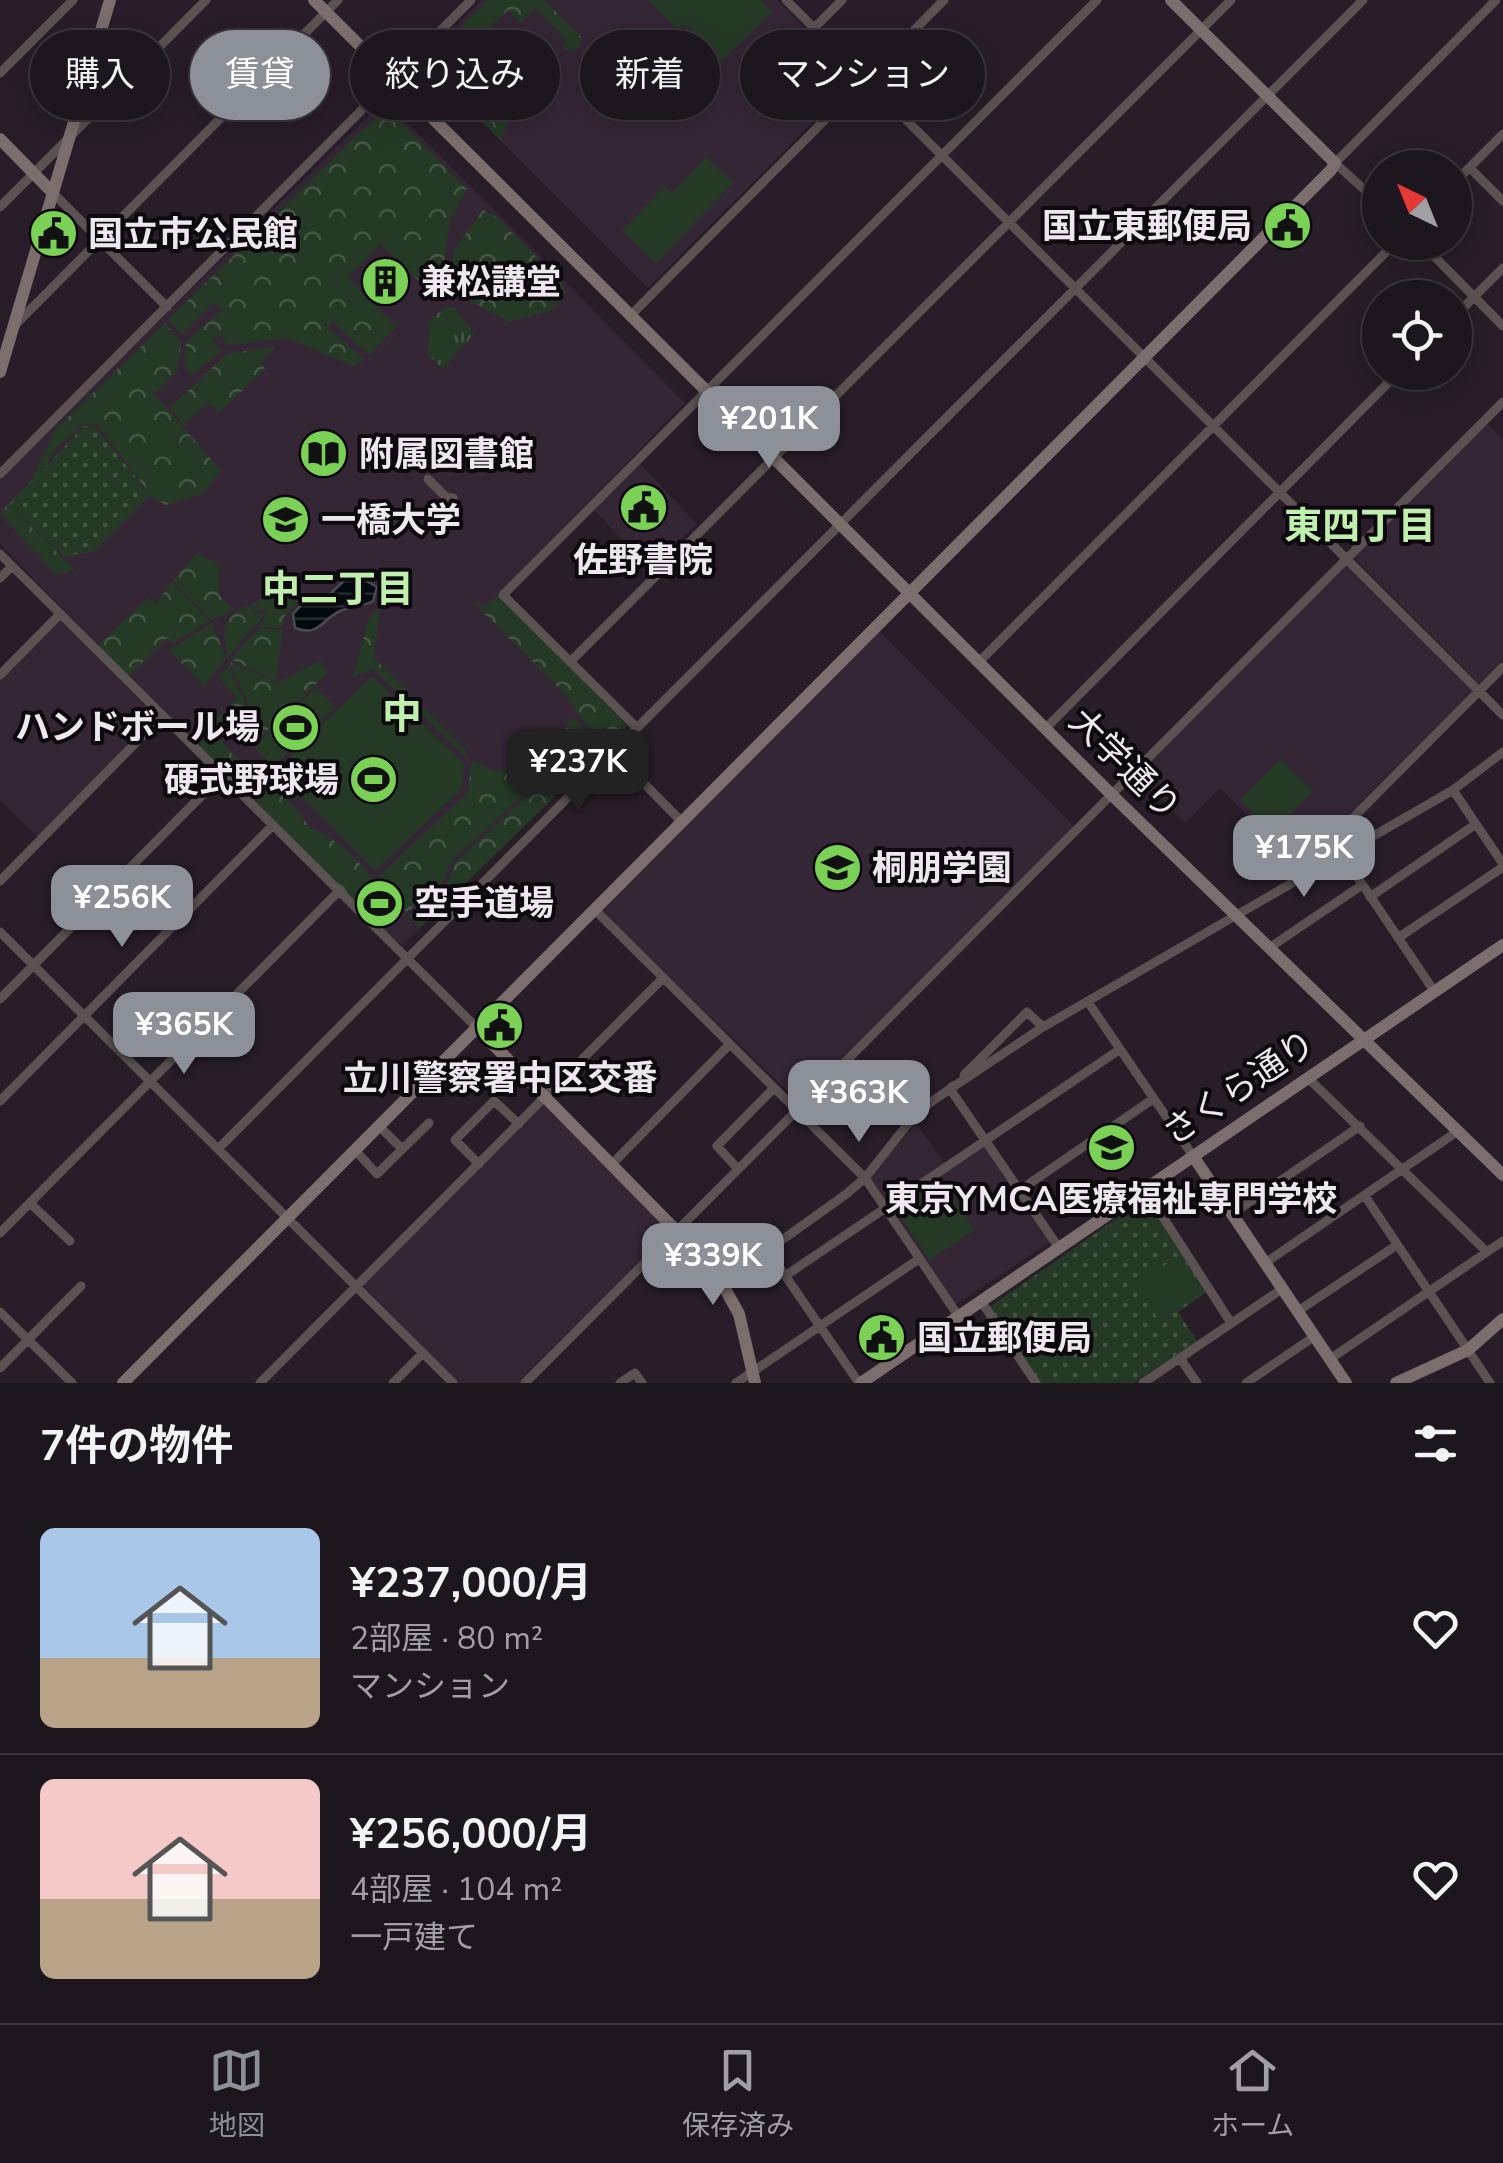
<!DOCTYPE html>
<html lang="ja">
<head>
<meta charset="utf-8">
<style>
  body { margin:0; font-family:"Nunito Sans","Noto Sans JP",sans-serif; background:#2b232c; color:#f1f3f6; height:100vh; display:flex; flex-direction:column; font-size:38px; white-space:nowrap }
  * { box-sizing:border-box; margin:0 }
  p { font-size:32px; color:#a19fa4 }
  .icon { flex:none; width:55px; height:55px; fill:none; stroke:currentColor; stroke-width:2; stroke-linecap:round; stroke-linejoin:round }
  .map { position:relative; height:1383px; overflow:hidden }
  .details { display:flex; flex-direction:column; background:#1e161f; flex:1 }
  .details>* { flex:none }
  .banner { position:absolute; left:30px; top:30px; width:1000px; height:90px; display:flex; gap:20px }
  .needle { width:65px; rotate:317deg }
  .buttons { position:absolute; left:1362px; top:150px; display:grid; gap:20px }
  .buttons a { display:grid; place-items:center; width:110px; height:110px; border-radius:50%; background:#1e161f; box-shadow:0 5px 25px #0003,0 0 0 2px #3c353d; font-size:50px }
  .price { position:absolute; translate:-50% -85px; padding:0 22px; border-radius:20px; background:#8c9099; color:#fff; font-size:32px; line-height:65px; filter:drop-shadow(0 2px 5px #0008) }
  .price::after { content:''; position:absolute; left:50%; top:60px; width:30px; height:22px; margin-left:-15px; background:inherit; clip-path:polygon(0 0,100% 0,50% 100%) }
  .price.selected { background:#222; color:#fff }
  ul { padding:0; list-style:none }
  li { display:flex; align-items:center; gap:30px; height:250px; padding:0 40px }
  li+li { border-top:2px solid #3c353d }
  li span { display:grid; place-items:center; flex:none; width:280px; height:200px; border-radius:15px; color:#555 }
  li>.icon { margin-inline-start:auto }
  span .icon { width:120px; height:120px; fill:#fffc; stroke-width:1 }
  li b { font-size:42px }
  h2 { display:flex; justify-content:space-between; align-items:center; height:120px; padding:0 40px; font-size:42px }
  .tag { padding:0 35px; border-radius:45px; background:#1e161f; box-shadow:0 5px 25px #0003,0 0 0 2px #3c353d; font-size:35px; line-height:90px }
  .tag.selected { background:#8c9099; color:#fff }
  .dock { display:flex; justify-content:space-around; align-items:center; height:140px; border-top:2px solid #3c353d; background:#1e161f; font-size:28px; color:#a19fa4 }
  .dock a { display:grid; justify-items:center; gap:5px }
  .dock .selected { color:#8c9099 }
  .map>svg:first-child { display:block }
  .built { fill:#352636 }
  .grass { fill:url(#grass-tufts) }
  .forest { fill:url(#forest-crowns) }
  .park { fill:url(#park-dots) }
  .garden { fill:#253a25 }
  .water { fill:url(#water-rules); stroke:#484c52; stroke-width:2.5 }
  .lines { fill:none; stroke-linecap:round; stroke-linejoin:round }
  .street { stroke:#5b5251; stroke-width:9 }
  .secondary { stroke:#7c6e6c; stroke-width:12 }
  .labels { text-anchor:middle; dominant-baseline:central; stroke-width:8; stroke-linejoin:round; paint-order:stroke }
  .poi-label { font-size:35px; font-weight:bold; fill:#efe7ef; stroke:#0e090e; text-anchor:start }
  .street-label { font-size:35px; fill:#efe7ef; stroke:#0e090e }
  .neighbourhood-label { font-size:38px; font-weight:bold; fill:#c0f0ae; stroke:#0e090e }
  .quarter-label { font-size:40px; font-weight:bold; fill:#c0f0ae; stroke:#0e090e }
</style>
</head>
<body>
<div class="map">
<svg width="1503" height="1383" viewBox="0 0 1503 1383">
  <defs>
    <pattern id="grass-tufts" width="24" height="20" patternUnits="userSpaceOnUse" patternTransform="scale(2.5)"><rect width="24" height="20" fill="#253a25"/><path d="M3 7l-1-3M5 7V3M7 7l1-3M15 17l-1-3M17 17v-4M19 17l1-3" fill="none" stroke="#455645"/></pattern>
    <pattern id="forest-crowns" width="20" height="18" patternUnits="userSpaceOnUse" patternTransform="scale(2.5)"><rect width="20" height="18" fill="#253a25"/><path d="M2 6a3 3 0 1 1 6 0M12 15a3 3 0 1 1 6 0" fill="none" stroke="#455645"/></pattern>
    <pattern id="park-dots" width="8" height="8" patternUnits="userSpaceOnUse" patternTransform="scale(2.5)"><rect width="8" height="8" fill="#253a25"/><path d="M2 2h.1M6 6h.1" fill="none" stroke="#455645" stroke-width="1.8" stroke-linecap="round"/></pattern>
    <pattern id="water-rules" width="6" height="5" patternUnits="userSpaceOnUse" patternTransform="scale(2.5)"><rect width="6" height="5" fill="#000a0f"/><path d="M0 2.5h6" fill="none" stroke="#262e32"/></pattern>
  </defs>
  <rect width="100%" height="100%" fill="#281d29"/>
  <path class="built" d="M482,0H777L855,79L648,288L420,61Z
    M385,100L685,403L498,594L627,726L402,945L356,910L0,544V476Z
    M1487,424L1503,439V660L1479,684L1353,557Z
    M639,463L697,524L650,570L592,508Z
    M1346,564L1473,691L1297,865L1220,788L1185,823L1138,774Z
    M58,619L158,718L39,838L0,800V678Z
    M877,629L1075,827L798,1101L599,910Z
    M543,1104L670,1232L520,1383H458L363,1285Z
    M916,1123L947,1167L984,1143L1050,1242L954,1306L869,1178Z"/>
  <path class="grass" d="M454,307L474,334L443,369L428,355L429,320L445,308Z"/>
  <path class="forest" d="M488,0H544L582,38L577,50L567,51L563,47L568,42L535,8L520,22L508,10L491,26L503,40L491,52L521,85L536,73L541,85L538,94L510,116L501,141L425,62Z
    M386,107L467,189L449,222L442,281L430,292L381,244L348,278L396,327L369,355L332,321L328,327L363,359L356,367L287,338L228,345L219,334L212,341L221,351L192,375L184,364L186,343L222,310L214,302L182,334L168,320Z
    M483,210L495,216L560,280L566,292L552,310L509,322L468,300L451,282L454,250Z
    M165,323L181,343L177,371L155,393L141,379L221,471L202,494L166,505L153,498L97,424H83L52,453L47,466L50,473L17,512L75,570L57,575L0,514L32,479L55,430Z
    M275,347L260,362L265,369L219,412L208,403L184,425L170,408L228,353Z
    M196,554L219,564V595L234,610L212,620L173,581Z
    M280,573L302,597L284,617L282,628L259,627L267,613L261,609L254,611L250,604L259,602Z
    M172,582L210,621L172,643L167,638L129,676L98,646L148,598L155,604Z
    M499,595L627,726L420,928L408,916L446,885L456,862L539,784L545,770L578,751L589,729L567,697L473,602L484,607Z
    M248,605L253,612L265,614L228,657C221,631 222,618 248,605Z
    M380,607L374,658L466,750L467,758L373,669L353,678L369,618Z
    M212,623L226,658L204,686L169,650Z
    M259,629L282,630L276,681L230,659Z
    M320,661L328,673L252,745L251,711L230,662L277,683Z
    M228,664L247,708L219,735C229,757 243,760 261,774C280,788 296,812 312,829C336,837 367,867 379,888L357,910L195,741L237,698L219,678Z
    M571,717L584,729L575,749L542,768L537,782L453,860L443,882L407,912L378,877L468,793L471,764L474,761L495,771L541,765L560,744Z"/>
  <path class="park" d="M84,426L95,427L150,495L93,552L64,556L10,505Z
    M1146,1198L1207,1292L1178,1312L1197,1341L1134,1383H1040L988,1308Z"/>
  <path class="garden" d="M649,0H761L772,12L721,61L687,25L676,28Z
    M706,157L733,183L656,263L622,231L664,187L672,193Z
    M372,676L464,764L462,789L375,870L276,770Z
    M316,688L336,707L273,767L254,747Z
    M1280,759L1313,791L1273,832L1240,800Z
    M940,1178L975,1230L930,1260L895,1208Z
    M1179,1255L1204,1291L1160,1321L1136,1286Z"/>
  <path class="water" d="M352,573L377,587L373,601C362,607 351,606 340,611C321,620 319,637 295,628L293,614L304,602L328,596Z"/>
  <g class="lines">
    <path class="street" d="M786,0L1503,715
      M814,28L842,0
      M0,73L73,0
      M1470,168L1503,201
      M1455,182L1503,134
      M53,193L167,307
      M1380,204L1335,163L1496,0
      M0,207L206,0
      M1420,242L1503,326
      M631,315L944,0
      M1455,316L1503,268
      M16,324L338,0
      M0,474L471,0
      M428,479L446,497V505H453V498L446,497
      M0,554L476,1027
      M0,578L12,566
      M570,662L1231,0
      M979,662L1396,242
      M0,675L60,614
      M637,728L503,595L1097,0
      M1046,728L1399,372
      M613,752L1363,0
      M1453,790L1503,864
      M1342,854L1434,991
      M1292,879L1503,667
      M0,881L162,716
      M1370,897L1476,824
      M594,909L865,1178L959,1317
      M0,932L453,1383
      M1398,938L1503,867
      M1269,948L1362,885
      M0,999L222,775
      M1088,1002L1193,1156
      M964,1075L1027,1012L1043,1027
      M1308,1078L1487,1252
      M953,1086L950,1089L1059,1248
      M0,1101L272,826
      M378,1125L402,1149
      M218,1149L613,752L681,821
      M354,1149L377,1174L429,1123
      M479,1164L455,1140L494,1101L519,1124
      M611,1165L730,1044
      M738,1169L717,1146L774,1088
      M1145,1189L1231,1323
      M1020,1190L1153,1099
      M1365,1196L1490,1383
      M30,1203L70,1241
      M1232,1214L1360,1126
      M0,1233L338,892
      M769,1252L859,1383
      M1265,1263L1458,1131
      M785,1276L1119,1050
      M723,1282L845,1195L865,1178L918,1111L950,1089L1043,1027L1453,790L1503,752
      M981,1301L1036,1383
      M1298,1311L1397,1245
      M0,1312L72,1383
      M1180,1358L1197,1383
      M1330,1359L1503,1241
      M0,1368L81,1286
      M260,1383L663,978
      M393,1383L423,1353
      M525,1383L1503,402
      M620,1383L635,1373L642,1383
      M736,1383L919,1259
      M1143,1383L1282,1289
      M1246,1383L1315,1336"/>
    <path class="secondary" d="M314,0L1112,795L1503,1175
      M0,139L53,193
      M0,372L110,0
      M476,1027L714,1269L739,1314L755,1383
      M1193,1156L1346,1383
      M123,1383L1331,170L1335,163L1171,0
      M861,1383L1503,945
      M1396,1383L1468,1350L1503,1319"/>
  </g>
  <defs>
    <symbol id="civic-disc" viewBox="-11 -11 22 22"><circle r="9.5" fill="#7ad156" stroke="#0e090e"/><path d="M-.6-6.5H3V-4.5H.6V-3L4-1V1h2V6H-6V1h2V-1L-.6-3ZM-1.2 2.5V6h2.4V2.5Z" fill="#111"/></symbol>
    <symbol id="building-disc" viewBox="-11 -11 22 22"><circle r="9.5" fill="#7ad156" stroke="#0e090e"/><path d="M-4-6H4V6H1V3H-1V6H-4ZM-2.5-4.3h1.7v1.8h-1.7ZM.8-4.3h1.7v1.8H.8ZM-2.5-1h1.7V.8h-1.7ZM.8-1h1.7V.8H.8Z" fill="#111"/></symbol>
    <symbol id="library-disc" viewBox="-11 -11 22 22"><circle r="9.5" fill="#7ad156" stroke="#0e090e"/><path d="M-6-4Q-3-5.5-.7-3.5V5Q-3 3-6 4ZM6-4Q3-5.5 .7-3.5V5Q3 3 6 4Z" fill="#111"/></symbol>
    <symbol id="university-disc" viewBox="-11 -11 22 22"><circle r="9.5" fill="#7ad156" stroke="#0e090e"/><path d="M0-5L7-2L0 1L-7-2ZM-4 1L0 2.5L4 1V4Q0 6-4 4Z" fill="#111"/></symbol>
    <symbol id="stadium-disc" viewBox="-11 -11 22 22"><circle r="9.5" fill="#7ad156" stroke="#0e090e"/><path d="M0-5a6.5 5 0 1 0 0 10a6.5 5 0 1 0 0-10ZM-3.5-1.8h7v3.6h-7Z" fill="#111"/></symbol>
    <symbol id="school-disc" viewBox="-11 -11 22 22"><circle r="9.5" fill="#7ad156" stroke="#0e090e"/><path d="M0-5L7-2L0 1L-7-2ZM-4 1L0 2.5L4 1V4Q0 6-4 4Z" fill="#111"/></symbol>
  </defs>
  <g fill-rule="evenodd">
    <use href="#civic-disc" x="1260" y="198" width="55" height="55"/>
    <use href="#civic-disc" x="26" y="206" width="55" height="55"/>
    <use href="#building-disc" x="358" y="254" width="55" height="55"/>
    <use href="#library-disc" x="296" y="426" width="55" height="55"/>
    <use href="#civic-disc" x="616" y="480" width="55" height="55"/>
    <use href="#university-disc" x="258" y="492" width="55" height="55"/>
    <use href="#stadium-disc" x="268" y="700" width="55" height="55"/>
    <use href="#stadium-disc" x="346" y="752" width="55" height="55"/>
    <use href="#school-disc" x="810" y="840" width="55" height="55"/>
    <use href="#stadium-disc" x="352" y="876" width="55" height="55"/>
    <use href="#civic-disc" x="472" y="998" width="55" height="55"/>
    <use href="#university-disc" x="1084" y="1120" width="55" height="55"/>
    <use href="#civic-disc" x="854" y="1310" width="55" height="55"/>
  </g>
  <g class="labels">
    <g class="poi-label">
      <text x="1252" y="226" text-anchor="end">国立東郵便局</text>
      <text x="88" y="234">国立市公民館</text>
      <text x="421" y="282">兼松講堂</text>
      <text x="359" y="454">附属図書館</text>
      <text x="321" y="520">一橋大学</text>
      <text x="643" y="560" text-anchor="middle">佐野書院</text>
      <text x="260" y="727" text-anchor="end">ハンドボール場</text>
      <text x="339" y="780" text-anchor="end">硬式野球場</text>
      <text x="872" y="868">桐朋学園</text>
      <text x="414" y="903">空手道場</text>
      <text x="500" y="1078" text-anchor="middle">立川警察署中区交番</text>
      <text x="1111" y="1199" text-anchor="middle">東京YMCA医療福祉専門学校</text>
      <text x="917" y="1338">国立郵便局</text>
    </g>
    <g class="street-label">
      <text transform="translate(1125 764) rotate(45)">大学通り</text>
      <text transform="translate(1239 1088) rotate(-34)">さくら通り</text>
    </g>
    <g class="neighbourhood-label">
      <text x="1360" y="526">東四丁目</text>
      <text x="338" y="589">中二丁目</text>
    </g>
    <g class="quarter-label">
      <text x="402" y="715">中</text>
    </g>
  </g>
</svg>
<div class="buttons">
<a><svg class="needle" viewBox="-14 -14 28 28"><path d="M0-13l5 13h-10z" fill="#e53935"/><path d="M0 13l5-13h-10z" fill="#a19fa4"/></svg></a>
<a><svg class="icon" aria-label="locate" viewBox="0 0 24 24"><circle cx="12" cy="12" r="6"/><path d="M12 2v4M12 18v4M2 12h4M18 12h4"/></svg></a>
</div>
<b class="price" style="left:769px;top:471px">¥201K</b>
<b class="price selected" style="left:578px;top:814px">¥237K</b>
<b class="price" style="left:1304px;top:900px">¥175K</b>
<b class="price" style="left:122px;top:950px">¥256K</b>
<b class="price" style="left:184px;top:1077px">¥365K</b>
<b class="price" style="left:859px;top:1145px">¥363K</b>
<b class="price" style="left:713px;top:1308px">¥339K</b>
<div class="banner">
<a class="tag">購入</a>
<a class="tag selected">賃貸</a>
<a class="tag">絞り込み</a>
<a class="tag">新着</a>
<a class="tag">マンション</a>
</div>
</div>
<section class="details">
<h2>7件の物件<svg class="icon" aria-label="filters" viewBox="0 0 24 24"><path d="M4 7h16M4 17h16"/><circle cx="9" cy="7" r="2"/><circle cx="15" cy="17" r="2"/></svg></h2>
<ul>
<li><span style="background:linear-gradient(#a9c7e8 65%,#b9a48a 0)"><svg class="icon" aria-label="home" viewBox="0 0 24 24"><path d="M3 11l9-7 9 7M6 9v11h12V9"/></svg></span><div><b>¥237,000/月</b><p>2部屋 · 80 m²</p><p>マンション</p></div><svg class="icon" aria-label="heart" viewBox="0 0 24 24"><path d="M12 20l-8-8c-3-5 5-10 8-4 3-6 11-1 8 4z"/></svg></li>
<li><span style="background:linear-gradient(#f6c9c9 60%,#b9a48a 0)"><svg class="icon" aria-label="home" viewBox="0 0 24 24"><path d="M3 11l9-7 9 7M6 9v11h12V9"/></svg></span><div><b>¥256,000/月</b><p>4部屋 · 104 m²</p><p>一戸建て</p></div><svg class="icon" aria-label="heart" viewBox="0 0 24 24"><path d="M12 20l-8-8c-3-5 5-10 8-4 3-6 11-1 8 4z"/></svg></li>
</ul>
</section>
<nav class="dock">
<a class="selected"><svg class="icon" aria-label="map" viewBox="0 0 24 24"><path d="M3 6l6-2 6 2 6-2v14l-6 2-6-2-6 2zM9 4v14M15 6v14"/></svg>地図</a>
<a><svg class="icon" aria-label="saved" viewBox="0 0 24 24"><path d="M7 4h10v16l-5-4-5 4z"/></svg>保存済み</a>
<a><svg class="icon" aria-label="home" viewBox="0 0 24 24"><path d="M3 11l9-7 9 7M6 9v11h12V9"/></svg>ホーム</a>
</nav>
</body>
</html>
